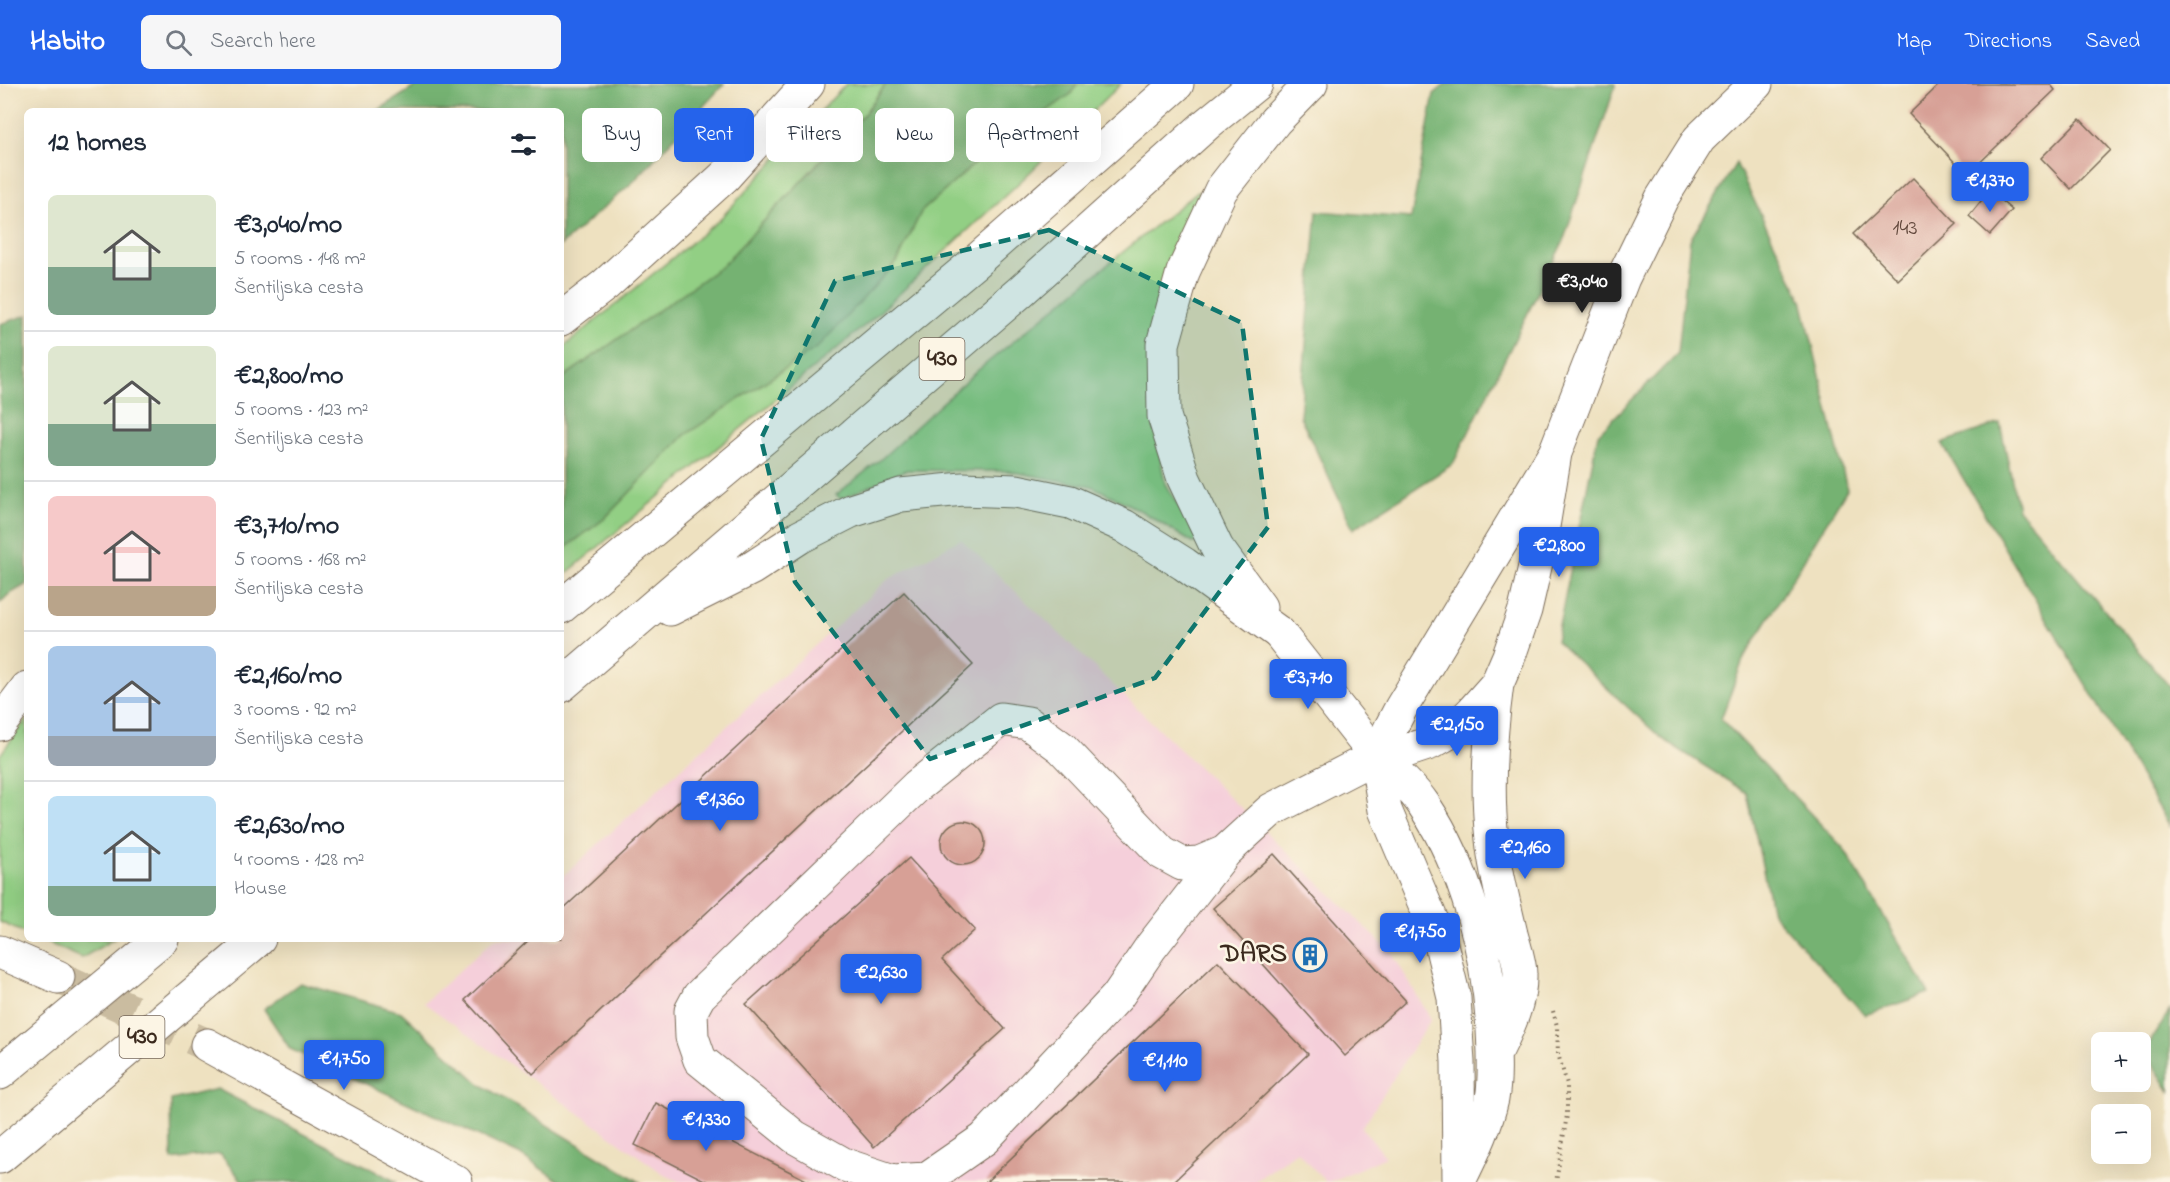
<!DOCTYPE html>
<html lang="en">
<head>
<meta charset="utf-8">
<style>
  body { margin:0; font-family:"Indie Flower",sans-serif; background:#f6f6f7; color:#1f2937; height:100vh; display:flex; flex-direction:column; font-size:22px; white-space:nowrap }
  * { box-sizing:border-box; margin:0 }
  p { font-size:20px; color:#747a83 }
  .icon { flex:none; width:33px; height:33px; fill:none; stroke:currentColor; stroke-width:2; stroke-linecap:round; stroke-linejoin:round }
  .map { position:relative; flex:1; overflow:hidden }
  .details { position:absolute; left:24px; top:24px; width:540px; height:834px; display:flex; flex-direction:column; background:#fff; border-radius:9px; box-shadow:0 6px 24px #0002 }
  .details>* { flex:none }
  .hud { position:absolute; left:582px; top:24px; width:570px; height:54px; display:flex; gap:12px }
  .fabs { position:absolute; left:2091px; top:948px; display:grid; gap:12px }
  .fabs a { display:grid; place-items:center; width:60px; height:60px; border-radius:9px; background:#fff; box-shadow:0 6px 24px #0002; font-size:30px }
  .price { position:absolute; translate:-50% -51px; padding:0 14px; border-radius:6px; background:#2563eb; color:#fff; font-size:20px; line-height:39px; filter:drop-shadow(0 2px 3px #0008) }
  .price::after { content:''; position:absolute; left:50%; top:36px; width:18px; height:14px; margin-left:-9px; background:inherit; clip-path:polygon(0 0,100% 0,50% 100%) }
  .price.on { background:#222; color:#fff }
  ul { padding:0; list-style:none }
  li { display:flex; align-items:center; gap:18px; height:150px; padding:0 24px }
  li+li { border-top:2px solid #e0e1e3 }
  li span { display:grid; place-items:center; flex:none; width:168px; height:120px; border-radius:9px; color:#555 }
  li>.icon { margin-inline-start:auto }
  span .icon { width:72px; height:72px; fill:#fffc; stroke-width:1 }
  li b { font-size:26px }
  h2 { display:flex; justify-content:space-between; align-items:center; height:72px; padding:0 24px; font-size:26px }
  .tag { padding:0 21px; border-radius:9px; background:#fff; box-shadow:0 6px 24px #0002; font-size:21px; line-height:54px }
  .tag.on { background:#2563eb; color:#fff }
  header { display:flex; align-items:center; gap:36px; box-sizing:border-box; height:84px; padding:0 30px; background:#2563eb; color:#fff }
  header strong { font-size:28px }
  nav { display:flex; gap:33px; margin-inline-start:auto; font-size:21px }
  .search { width:420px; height:54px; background:#f6f6f7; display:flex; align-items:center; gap:15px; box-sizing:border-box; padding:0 21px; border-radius:9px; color:#747a83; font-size:22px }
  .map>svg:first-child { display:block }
  .built { fill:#f5cfda }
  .green { fill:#92cf84; stroke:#667c51; stroke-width:1.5 }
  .forest { fill:#75b272; stroke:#586e48; stroke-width:1.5 }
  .building { fill:#d7a096 }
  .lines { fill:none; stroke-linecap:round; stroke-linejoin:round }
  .major-tunnel { stroke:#cabca0; stroke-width:33; stroke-dasharray:33 16; stroke-linecap:butt }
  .minor-casing { stroke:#7a6a57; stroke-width:35 }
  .major-casing { stroke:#7a6a57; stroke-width:35 }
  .highway-casing { stroke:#7a6a57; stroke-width:35 }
  .path { stroke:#7a6a57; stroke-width:4; stroke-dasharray:1.5 4.5; stroke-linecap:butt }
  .minor { stroke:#fff; stroke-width:33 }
  .major { stroke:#fff; stroke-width:33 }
  .highway { stroke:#fff; stroke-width:33 }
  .marked { fill:#0f766e; fill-opacity:0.2; stroke:#0f766e; stroke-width:4.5; stroke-dasharray:12 8; stroke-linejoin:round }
  .labels { text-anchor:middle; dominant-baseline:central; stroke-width:5; stroke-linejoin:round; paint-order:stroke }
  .number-label { font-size:22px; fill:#62483c }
  .shield { fill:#fcf5e5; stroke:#75675a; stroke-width:1.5 }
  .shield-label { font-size:24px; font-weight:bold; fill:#3b2a1e }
  .poi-label { font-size:26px; font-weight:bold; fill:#3b2a1e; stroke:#fcf5e5; text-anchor:end }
</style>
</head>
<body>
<header>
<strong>Habito</strong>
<div class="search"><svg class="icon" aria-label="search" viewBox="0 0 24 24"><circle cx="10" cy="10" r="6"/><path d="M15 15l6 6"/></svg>Search here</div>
<nav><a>Map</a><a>Directions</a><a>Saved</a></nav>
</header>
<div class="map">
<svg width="2170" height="1098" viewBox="0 0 2170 1098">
  <rect width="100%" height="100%" fill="#fcf5e5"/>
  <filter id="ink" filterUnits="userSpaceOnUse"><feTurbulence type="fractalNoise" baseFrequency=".0167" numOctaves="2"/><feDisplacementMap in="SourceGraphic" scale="12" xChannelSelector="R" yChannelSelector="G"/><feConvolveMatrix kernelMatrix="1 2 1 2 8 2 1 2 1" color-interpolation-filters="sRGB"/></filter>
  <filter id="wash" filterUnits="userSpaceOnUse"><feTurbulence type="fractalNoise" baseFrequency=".008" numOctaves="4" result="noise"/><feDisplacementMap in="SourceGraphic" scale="24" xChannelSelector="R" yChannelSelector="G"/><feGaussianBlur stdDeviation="1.35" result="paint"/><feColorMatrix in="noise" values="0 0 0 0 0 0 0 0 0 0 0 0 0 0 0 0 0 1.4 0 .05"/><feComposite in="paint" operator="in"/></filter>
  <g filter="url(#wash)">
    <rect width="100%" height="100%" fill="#eee1c0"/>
    <path class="built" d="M961,455L1392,869L1431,935L1362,1044L1386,1073L1329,1098H1326L1297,1067L1254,1098H680L665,1091L424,919L494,855H561V794L887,496Z"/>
    <path class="green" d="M846,0H886L865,29L722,182L561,295V265L719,136Z
      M1077,0H1121L1022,96L870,237L561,494V467L604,435L685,351L819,262L897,178L921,128L982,73L1070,10Z
      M1198,107L1203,110L1150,319L1165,400L1199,455L1193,459L1143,428L1092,402L1008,387L906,386L841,415L836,411L881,375L977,287Z
      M27,634V850L0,838V671Z
      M39,855H114L82,874Z"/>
    <path class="forest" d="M419,0H724L634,97L561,161V27H377Z
      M886,0H1077L1071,10L982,73L921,128L897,178L819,262L685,351L604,435L561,467V295L722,182L865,29Z
      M1446,0H1616L1563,158L1453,380L1353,445L1300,332L1317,127L1411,134L1434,10Z
      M1736,79L1802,216L1847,405L1743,576L1721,635L1844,765L1929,909L1865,931L1772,829L1747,709L1661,654L1556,557L1598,350L1678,269L1690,156Z
      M27,231V500L8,511L0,519V240Z
      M2000,339L2018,425L2170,603V742L1942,359Z
      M300,899L401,928L480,1000L640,1098H561L519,1070L290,965L264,925Z
      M2170,926V1007L2144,967Z
      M217,1005L397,1098H243L220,1070L172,1076L171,1016Z"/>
    <g id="blocks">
      <path class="building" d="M1940,0H2050L2055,6L1967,91L1909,30Z
        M2080,35L2110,66L2071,105L2041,74Z
        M1913,94L1957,140L1898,196L1853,150Z
        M1989,107L2012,126L1990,151L1969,132Z
        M904,508L973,581L533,990L465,916L530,855H561V827Z
        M941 759a22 22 0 1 1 44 0a22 22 0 1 1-44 0Z
        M1274,770L1406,917L1345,972L1213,824Z
        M909,774L975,846L942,876L1005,945L874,1063L746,920Z
        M1218,877L1308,970L1173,1098H986Z
        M656,1019L810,1098H708L635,1061Z"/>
    </g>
  </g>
  <g filter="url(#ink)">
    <use href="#blocks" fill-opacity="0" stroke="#7a6a57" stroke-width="1.5"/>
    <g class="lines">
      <path class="major-tunnel" d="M58,893L207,961"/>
      <defs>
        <path id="minor" d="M1497,600C1490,652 1486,703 1492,755C1495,787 1504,819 1511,850C1514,862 1520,877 1520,890C1521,915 1509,942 1498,964
          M1376,672C1393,687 1411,702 1424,721C1467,786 1488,869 1493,946C1494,968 1496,992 1492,1015C1486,1042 1474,1066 1462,1091
          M1225,768L1199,779L1182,780L1162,769L1062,664L1028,639L1001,635L917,702L699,912L691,927L692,953L700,976L795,1053L845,1081L893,1097L926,1095L984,1055L1117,913L1151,863L1225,768L1271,726L1376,672L1403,668L1430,659L1455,645L1473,627L1497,600L1509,572L1525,526L1540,461L1555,369
          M1459,1097L1458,978L1454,914L1440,856L1385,726L1376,672L1401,624L1555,369L1623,194L1662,114L1699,55L1756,0"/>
        <path id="major" d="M561,235L605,201L725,92L808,0
          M1279,549L1376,672
          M0,640L27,604
          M0,868L58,893
          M207,961L456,1098"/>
        <path id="highway" d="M561,523L974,179L1177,0
          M1260,523L1217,464L1184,395L1164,332L1163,260L1183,188L1221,106L1275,37L1311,0
          M670,525L752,484L800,453L851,427L901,411L963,405L1016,407L1070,418L1124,442L1184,480L1279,549
          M561,602L1020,208L1208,39L1256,0
          M0,989L162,855
          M0,1073L259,855"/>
      </defs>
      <use href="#minor" class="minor-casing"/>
      <use href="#major" class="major-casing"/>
      <use href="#highway" class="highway-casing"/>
      <path class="path" d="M1553,927L1557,942L1558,970L1567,1000V1031L1556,1098"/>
      <use href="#minor" class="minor"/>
      <use href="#major" class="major"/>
      <use href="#highway" class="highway"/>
    </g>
  </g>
  <path class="marked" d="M1049,146L1242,239L1268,443L1155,594L930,675L795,498L761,355L835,197Z"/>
  <defs>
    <symbol id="building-ring" viewBox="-11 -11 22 22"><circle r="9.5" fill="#fcf5e5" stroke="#1f6fb2" stroke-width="1.5"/><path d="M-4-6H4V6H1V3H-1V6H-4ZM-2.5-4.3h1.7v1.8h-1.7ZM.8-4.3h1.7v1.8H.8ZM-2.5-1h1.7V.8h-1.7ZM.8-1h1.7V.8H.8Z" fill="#1f6fb2"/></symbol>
  </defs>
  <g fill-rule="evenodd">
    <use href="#building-ring" x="1291" y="852" width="38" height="38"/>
  </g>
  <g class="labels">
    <g class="number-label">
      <text x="1905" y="145">143</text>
    </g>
    <g class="shield">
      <rect x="919.5" y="254" width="45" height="42" rx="4.5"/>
      <rect x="119.5" y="932" width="45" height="42" rx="4.5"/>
    </g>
    <g class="shield-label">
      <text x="942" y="275">430</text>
      <text x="142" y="953">430</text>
    </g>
    <g class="poi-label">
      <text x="1287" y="871">DARS</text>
    </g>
  </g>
</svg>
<div class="fabs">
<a>+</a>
<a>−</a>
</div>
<b class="price" style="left:1990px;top:129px">€1,370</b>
<b class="price on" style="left:1582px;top:230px">€3,040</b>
<b class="price" style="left:1559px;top:494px">€2,800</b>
<b class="price" style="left:1308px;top:626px">€3,710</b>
<b class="price" style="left:1457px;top:673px">€2,150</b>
<b class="price" style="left:720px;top:748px">€1,360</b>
<b class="price" style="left:1525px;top:796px">€2,160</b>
<b class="price" style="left:1420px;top:880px">€1,750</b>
<b class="price" style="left:881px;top:921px">€2,630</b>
<b class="price" style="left:344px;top:1007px">€1,750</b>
<b class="price" style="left:1165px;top:1009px">€1,110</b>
<b class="price" style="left:706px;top:1068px">€1,330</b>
<div class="hud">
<a class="tag">Buy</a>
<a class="tag on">Rent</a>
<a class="tag">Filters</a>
<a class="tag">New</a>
<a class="tag">Apartment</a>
</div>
<section class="details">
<h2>12 homes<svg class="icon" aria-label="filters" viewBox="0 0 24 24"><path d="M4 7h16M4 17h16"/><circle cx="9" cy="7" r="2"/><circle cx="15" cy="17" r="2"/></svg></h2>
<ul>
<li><span style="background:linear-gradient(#dfe7d0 60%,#7fa58c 0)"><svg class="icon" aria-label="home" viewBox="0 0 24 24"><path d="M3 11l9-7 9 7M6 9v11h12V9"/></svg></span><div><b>€3,040/mo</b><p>5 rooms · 148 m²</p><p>Šentiljska cesta</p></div></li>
<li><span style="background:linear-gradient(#dfe7d0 65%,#7fa58c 0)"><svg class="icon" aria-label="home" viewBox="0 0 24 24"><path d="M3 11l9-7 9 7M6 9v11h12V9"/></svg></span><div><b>€2,800/mo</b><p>5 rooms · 123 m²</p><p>Šentiljska cesta</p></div></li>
<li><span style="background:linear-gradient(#f6c9c9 75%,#b9a48a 0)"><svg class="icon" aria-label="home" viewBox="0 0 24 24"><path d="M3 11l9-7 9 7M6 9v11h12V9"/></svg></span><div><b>€3,710/mo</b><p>5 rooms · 168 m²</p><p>Šentiljska cesta</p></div></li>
<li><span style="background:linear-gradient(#a9c7e8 75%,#9aa5b1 0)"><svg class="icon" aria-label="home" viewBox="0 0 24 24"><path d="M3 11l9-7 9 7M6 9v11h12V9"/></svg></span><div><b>€2,160/mo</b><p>3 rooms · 92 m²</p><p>Šentiljska cesta</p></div></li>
<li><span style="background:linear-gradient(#bfe0f5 75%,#7fa58c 0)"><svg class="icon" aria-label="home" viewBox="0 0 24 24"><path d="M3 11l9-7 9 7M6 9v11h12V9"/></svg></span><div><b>€2,630/mo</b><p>4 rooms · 128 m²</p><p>House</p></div></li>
</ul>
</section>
</div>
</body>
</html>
